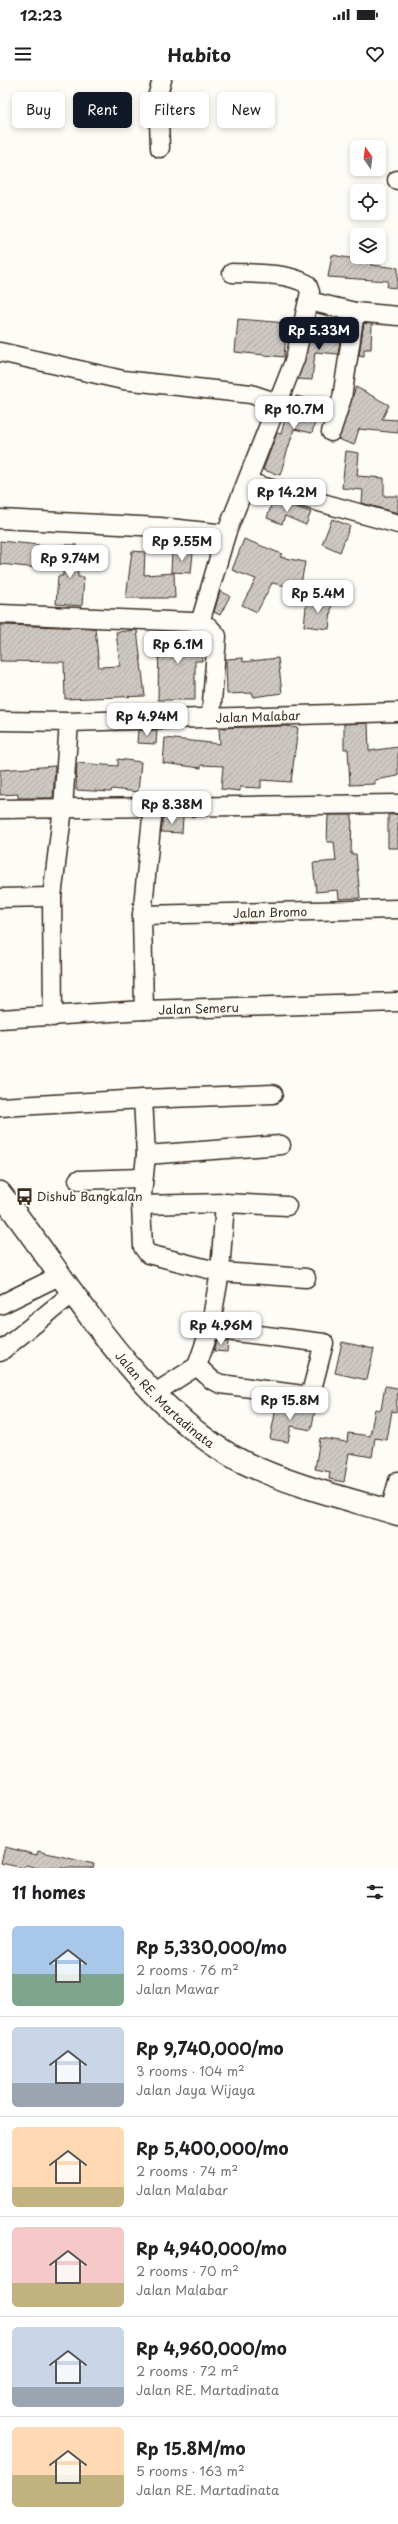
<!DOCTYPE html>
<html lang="en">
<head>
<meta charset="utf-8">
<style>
  body { margin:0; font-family:"Playpen Sans",sans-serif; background:#f6f6f6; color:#202124; height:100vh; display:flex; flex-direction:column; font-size:15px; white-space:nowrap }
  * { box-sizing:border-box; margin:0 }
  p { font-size:13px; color:#757577 }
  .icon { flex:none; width:22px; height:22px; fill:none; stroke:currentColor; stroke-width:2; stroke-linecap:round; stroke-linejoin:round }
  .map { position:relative; height:1788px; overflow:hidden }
  .panel { display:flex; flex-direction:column; background:#fff; flex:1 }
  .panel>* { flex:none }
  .top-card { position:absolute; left:12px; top:12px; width:374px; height:36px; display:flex; gap:8px }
  .needle { width:26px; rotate:346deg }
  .buttons { position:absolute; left:350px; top:60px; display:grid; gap:8px }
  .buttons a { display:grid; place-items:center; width:36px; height:36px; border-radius:6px; background:#fff; box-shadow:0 2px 6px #0003; font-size:20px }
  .price { position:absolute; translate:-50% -34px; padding:0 9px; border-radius:8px; background:#fff; color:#222; font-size:13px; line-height:26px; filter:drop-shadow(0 1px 2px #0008) }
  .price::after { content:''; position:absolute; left:50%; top:24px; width:12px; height:9px; margin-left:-6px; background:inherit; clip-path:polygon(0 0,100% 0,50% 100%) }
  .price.active { background:#111827; color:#fff }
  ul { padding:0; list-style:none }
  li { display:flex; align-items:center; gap:12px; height:100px; padding:0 12px }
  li+li { border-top:1px solid #e0e0e0 }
  li span { display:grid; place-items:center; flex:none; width:112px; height:80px; border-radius:6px; color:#555 }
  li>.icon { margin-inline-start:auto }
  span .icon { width:48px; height:48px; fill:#fffc; stroke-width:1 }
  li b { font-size:17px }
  h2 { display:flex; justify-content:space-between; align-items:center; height:48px; padding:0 12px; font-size:17px }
  .chip { padding:0 14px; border-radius:6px; background:#fff; box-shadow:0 2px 6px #0003; font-size:14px; line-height:36px }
  .chip.active { background:#111827; color:#fff }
  .status { display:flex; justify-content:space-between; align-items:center; height:28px; padding:0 20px; background:#fff; direction:ltr }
  .status svg { height:11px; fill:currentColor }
  header { display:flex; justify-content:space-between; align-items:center; height:52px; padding:0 12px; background:#fff; font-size:18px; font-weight:700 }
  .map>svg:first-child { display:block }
  .building { fill:url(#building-hatch); stroke:#3b2a1e }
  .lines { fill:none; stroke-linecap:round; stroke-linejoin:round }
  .minor-casing { stroke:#3b2a1e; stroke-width:21 }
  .major-casing { stroke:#3b2a1e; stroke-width:25 }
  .minor { stroke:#fdfcf7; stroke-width:18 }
  .major { stroke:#fdfcf7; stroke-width:22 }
  .labels { text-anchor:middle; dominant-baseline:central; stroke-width:3.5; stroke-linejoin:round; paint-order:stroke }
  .street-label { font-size:12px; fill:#3b2a1e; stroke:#fdfcf7 }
  .poi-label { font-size:12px; fill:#3b2a1e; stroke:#fdfcf7; text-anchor:start }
</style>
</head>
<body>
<div class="status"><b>12:23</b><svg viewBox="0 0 49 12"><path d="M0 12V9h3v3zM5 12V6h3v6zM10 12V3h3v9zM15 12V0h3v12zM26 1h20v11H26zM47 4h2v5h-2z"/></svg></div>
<header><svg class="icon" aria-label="menu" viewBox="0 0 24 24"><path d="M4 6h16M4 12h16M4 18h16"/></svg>Habito<svg class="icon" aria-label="heart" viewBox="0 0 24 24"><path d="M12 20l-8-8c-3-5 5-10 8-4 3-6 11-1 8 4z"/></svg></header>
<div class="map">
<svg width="398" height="1788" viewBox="0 0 398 1788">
  <defs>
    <pattern id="building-hatch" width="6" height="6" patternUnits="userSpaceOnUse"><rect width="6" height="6" fill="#cdc8c2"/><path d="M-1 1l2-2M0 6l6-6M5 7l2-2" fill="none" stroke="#b1aca6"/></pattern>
  </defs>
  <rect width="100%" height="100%" fill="#fdfcf7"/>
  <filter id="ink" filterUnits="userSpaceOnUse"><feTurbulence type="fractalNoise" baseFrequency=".025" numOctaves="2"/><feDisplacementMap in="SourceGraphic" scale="8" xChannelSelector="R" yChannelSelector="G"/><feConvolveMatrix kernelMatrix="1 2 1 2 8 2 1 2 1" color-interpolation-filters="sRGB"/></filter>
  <g filter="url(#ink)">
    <path class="building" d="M332,175L349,178L372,177L371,185L398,188L397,208L387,207L388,201L328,197Z
      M238,239L287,243L284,277L235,272Z
      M364,243L372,244L371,269H364V276L359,275Z
      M312,252L341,254L338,274L315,272L312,300L298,299Z
      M356,307L389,325L382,339L398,340V353L359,349L354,365L338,359Z
      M296,316L329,324L325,337L317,335L312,353L294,349L280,395L263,390L277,353L281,354L287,332L292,333Z
      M346,371L359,373L357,396L384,398V416H398V433L362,423L363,410L342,408Z
      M273,420L311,432L306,445L285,436L282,444L267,438Z
      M332,439L350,446L340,472L322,464Z
      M244,459L282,474L280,477L305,482L300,509L272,503L257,532L242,525L256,499L232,490Z
      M0,461L39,465L37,488L0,484Z
      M62,465H77L78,497H84L82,526L56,524L58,496H63Z
      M132,471L145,472L144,495L174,493L175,518H126Z
      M172,471L193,473L191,493L171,492Z
      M220,511L230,516L220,535L214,532Z
      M307,518L332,521L329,549L304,546Z
      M0,545L95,548L99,587L120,586L116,552L137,550L145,616L65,619L64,582L0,581Z
      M159,551L190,552L202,556V581H195V620H158Z
      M243,578V582L278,578L282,613L253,617V613L227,614L226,579Z
      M368,643L369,671L398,667V696L375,700V704L350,705L348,669H344V644Z
      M285,646L298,648L291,702L261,700V708L240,707V711L221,709L223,686L201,685V688L163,683L165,658L220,664L219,648Z
      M138,650H157L156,664L137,663Z
      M118,679L141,682L138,712L112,709L111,712L76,710L77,683L118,686Z
      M55,686L53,718H18V714L0,715V690Z
      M398,734V768H388V735Z
      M328,735H352L351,774H356L360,818L339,819L338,810L316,812L313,783L336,781L334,762H327Z
      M163,737H183L182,753L161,752Z
      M217,1260L228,1262L227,1272L214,1271Z
      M342,1262L374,1269L367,1300L335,1293Z
      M385,1306L398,1308L396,1332L392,1331L387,1360L375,1358L372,1377L349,1373L344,1402L329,1399L330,1392L315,1389L320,1358L347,1362L348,1353L370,1356L375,1329L381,1330Z
      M277,1323L315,1331L311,1350L291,1346L288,1362L270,1359Z
      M5,1767L37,1775L38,1771L94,1784L93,1788H38L26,1785L23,1788L1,1783Z"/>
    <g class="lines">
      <defs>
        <g id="minor">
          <path d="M160,68L158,14L162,0"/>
          <path d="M397,100H398"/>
          <path d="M309,221L355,232L398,236"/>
          <path d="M0,272L123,300L251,314L278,323"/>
          <path d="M331,352L342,318L355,232"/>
          <path d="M247,402L398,444"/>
          <path d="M0,439L160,447L226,454"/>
          <path d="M0,534L192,542L209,547L217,556L211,636"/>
          <path d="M200,543L226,454L295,279L310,212L307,204C285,192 256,194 232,193"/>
          <path d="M0,641L69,642L63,728L52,817L53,937"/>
          <path id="s1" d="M69,642L398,632"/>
          <path d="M0,729L398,724"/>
          <path d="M0,818L52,817"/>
          <path id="s2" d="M142,835L398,829"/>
          <path d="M144,930L142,835L153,728"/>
          <path id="s3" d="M0,939L144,930L398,922"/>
          <path d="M143,1019L273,1014"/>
          <path d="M0,1027L143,1019L146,1075L141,1125L225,1123L220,1192L210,1249L197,1286L155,1313"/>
          <path d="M146,1075L281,1065"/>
          <path d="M78,1100L142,1098"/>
          <path d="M225,1123L287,1126"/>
          <path d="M141,1125L143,1167L148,1174L220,1192L306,1198"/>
          <path d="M0,1225L61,1195"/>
          <path d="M0,1272L74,1212"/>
          <path d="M197,1286L212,1300L221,1304L303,1315L311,1313L324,1263L210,1249"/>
          <path d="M390,1431L398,1401"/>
        </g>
        <g id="major">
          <path id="s4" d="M0,1113C68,1200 142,1332 243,1382C292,1406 346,1418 398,1434"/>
        </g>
      </defs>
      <use href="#minor" class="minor-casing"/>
      <use href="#major" class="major-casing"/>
      <use href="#minor" class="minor"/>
      <use href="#major" class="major"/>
    </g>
  </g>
  <defs>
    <symbol id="bus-bare" viewBox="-9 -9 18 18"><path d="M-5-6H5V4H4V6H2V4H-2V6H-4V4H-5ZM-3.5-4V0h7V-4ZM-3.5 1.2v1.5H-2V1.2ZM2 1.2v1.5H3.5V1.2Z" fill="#3b2a1e" stroke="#fdfcf7" stroke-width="2.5" paint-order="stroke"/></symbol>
  </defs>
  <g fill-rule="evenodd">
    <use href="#bus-bare" x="12" y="1104" width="25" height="25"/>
  </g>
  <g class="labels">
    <g class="street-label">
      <text stroke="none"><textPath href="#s1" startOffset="189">Jalan Malabar</textPath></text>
      <text stroke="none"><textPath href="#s2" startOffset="128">Jalan Bromo</textPath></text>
      <text stroke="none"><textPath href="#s3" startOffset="199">Jalan Semeru</textPath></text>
      <text stroke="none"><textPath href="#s4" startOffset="265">Jalan RE. Martadinata</textPath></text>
    </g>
    <g class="poi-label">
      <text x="37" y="1116">Dishub Bangkalan</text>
    </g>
  </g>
</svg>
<div class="buttons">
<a><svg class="needle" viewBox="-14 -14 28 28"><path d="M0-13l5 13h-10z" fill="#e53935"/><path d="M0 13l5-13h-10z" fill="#757577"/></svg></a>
<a><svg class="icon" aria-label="locate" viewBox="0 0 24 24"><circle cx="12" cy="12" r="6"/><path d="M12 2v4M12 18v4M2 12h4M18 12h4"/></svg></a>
<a><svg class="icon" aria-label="layers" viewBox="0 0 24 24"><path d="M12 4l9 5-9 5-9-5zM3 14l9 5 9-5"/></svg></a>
</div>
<b class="price active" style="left:319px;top:271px">Rp 5.33M</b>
<b class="price" style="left:294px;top:350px">Rp 10.7M</b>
<b class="price" style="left:287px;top:433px">Rp 14.2M</b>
<b class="price" style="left:182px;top:482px">Rp 9.55M</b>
<b class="price" style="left:70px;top:499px">Rp 9.74M</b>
<b class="price" style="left:318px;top:534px">Rp 5.4M</b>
<b class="price" style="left:178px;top:585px">Rp 6.1M</b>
<b class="price" style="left:147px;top:657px">Rp 4.94M</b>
<b class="price" style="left:172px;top:745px">Rp 8.38M</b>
<b class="price" style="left:221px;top:1266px">Rp 4.96M</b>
<b class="price" style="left:290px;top:1341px">Rp 15.8M</b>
<div class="top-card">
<a class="chip">Buy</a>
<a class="chip active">Rent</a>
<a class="chip">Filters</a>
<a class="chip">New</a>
</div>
</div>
<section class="panel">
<h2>11 homes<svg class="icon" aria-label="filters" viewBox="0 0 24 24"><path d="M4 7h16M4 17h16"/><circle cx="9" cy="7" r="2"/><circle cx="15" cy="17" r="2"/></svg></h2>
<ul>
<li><span style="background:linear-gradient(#a9c7e8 60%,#7fa58c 0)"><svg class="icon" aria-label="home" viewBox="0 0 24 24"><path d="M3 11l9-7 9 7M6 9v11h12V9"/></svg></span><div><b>Rp 5,330,000/mo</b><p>2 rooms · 76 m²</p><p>Jalan Mawar</p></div></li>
<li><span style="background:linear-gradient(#c9d6e8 70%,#9aa5b1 0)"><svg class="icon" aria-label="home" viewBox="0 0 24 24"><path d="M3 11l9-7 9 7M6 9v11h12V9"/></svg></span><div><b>Rp 9,740,000/mo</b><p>3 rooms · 104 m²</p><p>Jalan Jaya Wijaya</p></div></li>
<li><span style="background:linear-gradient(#ffd9b3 75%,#c2b280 0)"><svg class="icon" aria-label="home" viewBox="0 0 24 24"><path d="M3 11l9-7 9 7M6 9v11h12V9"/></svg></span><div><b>Rp 5,400,000/mo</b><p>2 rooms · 74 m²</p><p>Jalan Malabar</p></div></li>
<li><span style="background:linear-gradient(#f6c9c9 70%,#c2b280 0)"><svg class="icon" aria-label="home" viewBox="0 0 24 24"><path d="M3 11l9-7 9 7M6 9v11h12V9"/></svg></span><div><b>Rp 4,940,000/mo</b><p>2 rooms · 70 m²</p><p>Jalan Malabar</p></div></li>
<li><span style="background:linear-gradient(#c9d6e8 75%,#9aa5b1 0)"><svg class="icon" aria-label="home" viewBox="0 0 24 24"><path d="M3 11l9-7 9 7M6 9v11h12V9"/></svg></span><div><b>Rp 4,960,000/mo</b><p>2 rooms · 72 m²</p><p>Jalan RE. Martadinata</p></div></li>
<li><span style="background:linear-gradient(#ffd9b3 60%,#c2b280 0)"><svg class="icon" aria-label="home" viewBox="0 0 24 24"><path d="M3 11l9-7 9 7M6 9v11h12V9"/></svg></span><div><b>Rp 15.8M/mo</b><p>5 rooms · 163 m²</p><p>Jalan RE. Martadinata</p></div></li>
</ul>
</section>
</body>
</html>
